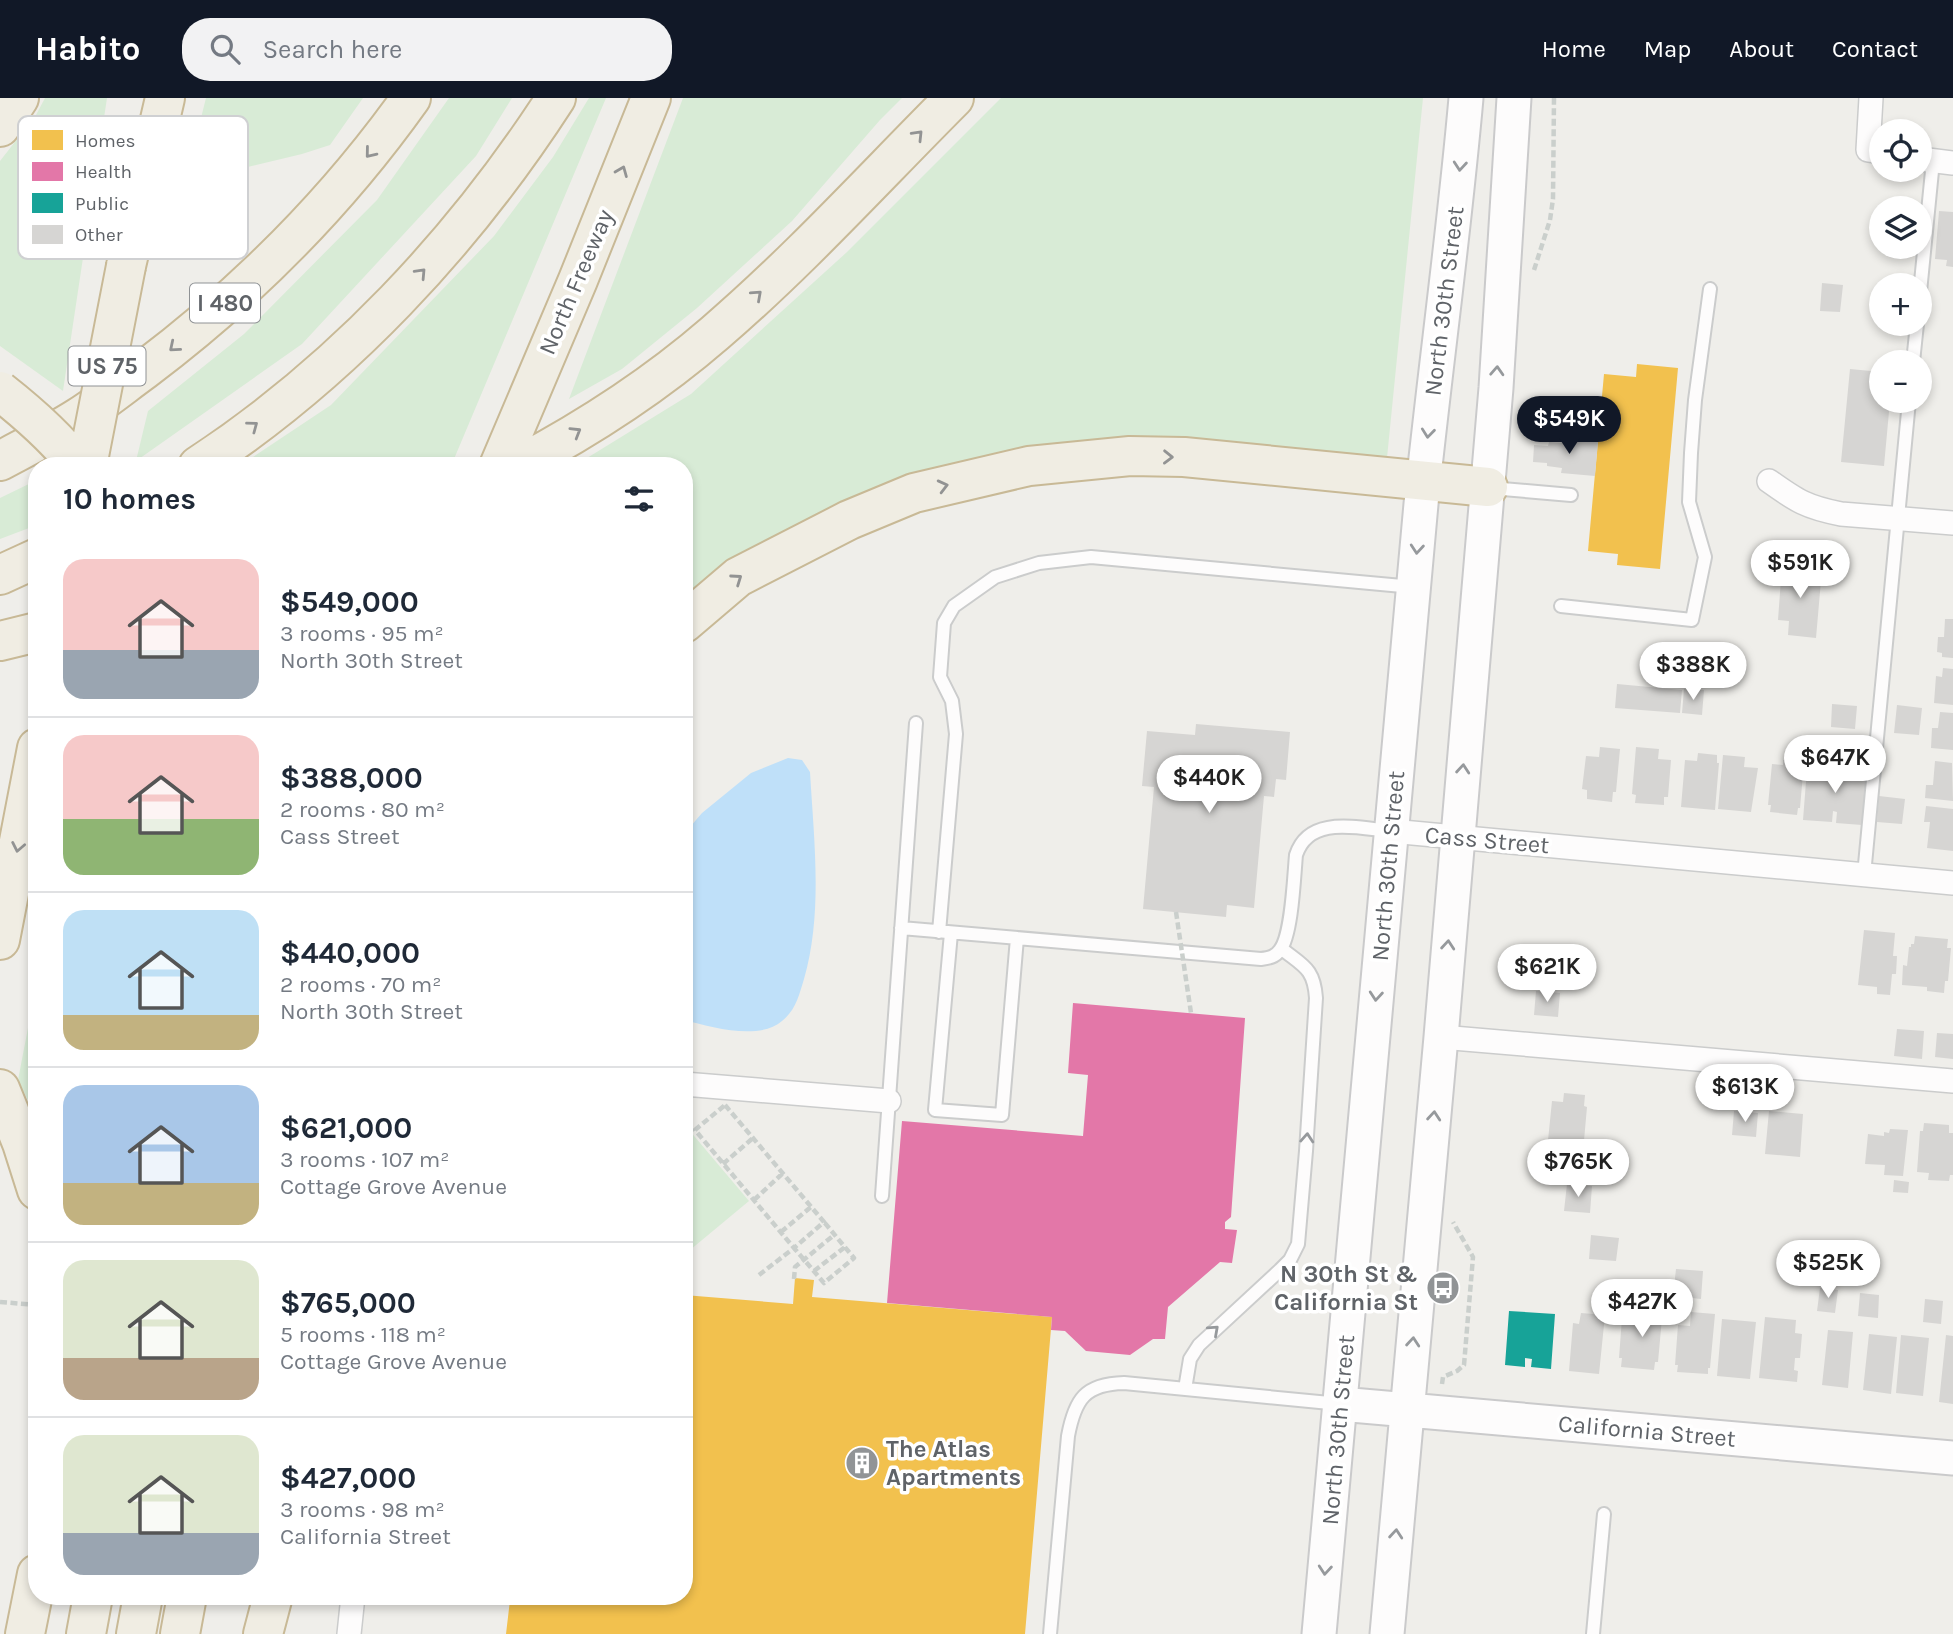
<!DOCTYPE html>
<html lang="en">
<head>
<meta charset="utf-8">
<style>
  body { margin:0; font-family:Karla,sans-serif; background:#f2f2f3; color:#1f2937; height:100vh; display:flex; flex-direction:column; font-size:26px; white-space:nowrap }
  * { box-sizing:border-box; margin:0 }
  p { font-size:23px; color:#747a83 }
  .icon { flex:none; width:38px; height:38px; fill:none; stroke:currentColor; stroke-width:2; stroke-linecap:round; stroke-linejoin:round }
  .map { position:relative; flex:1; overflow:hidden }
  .sheet { position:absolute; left:28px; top:359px; width:665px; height:1148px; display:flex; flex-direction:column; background:#fff; border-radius:28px; box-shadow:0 4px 10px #0003 }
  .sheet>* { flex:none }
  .tools { position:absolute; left:1869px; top:21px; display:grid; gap:14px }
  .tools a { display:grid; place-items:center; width:63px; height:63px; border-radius:50%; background:#fff; box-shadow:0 4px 10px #0003; font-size:35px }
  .price { position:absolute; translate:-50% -60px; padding:0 16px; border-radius:24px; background:#fff; color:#222; font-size:23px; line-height:46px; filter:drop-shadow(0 2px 4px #0008) }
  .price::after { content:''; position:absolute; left:50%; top:42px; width:21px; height:16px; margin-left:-10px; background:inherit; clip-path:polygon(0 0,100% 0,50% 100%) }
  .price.current { background:#111827; color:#fff }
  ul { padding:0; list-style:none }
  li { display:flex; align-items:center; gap:21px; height:175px; padding:0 35px }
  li+li { border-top:2px solid #e0e1e3 }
  li span { display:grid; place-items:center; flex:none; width:196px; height:140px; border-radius:21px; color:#555 }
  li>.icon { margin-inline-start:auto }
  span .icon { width:84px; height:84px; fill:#fffc; stroke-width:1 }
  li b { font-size:30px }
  h2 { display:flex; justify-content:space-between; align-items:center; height:84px; padding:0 35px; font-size:30px }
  header { display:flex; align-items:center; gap:42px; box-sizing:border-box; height:98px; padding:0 35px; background:#111827; color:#fff }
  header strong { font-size:33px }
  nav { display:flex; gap:38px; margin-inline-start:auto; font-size:24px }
  .search { width:490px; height:63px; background:#f2f2f3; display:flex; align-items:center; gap:18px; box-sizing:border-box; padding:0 24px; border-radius:28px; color:#747a83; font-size:26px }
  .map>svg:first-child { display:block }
  .green { fill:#d8ebd6 }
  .water { fill:#bfe0f9 }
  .homes { fill:#f2c14e }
  .health { fill:#e377a8 }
  .public { fill:#17a398 }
  .building { fill:#d6d5d3 }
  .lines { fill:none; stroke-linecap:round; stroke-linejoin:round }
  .lane-casing { stroke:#cbcccc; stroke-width:16 }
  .street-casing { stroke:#cbcccc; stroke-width:26 }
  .secondary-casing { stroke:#cacacb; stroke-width:37 }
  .highway-casing { stroke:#c8b996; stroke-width:42 }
  .path { stroke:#cacfcc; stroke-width:4.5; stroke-dasharray:7 3.5; stroke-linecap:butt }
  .lane { stroke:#fdfcfc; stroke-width:12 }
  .street { stroke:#fdfcfc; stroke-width:23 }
  .secondary { stroke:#fdfcfc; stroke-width:33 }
  .highway { stroke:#f0ede3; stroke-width:38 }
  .highway-bridge-casing { stroke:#c8b996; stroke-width:42; stroke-linecap:butt }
  .path-bridge { stroke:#cacfcc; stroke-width:4.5; stroke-dasharray:7 3.5; stroke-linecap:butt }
  .highway-bridge { stroke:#f0ede3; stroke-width:38 }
  .oneway { stroke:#929393 }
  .oneway2 { stroke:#96999c }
  .labels { text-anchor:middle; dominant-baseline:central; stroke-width:7; stroke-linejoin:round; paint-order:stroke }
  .shield { fill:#fff; stroke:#8f9295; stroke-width:2 }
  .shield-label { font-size:23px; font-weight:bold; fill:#5f6368 }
  .street-label { font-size:24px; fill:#5f6368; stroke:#fff }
  .poi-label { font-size:24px; font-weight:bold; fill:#5f6368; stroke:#fff; text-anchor:end }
  .key { fill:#fff; stroke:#cfd0d2; stroke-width:2 }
  .key-label { font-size:19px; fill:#5f6368 }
</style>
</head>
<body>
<header>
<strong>Habito</strong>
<div class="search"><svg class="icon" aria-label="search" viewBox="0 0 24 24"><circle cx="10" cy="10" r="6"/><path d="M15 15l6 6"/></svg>Search here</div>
<nav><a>Home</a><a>Map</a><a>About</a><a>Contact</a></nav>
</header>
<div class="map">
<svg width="1953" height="1536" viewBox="0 0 1953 1536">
  <rect width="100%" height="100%" fill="#efeeea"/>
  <path class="green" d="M45,0H107L63,293L0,248V63L36,17Z
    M206,0H363L330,47L302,56L185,84Z
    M449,0H512L476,58L302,246L136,363L148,313L244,236L377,102Z
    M589,0H606L454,361L438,368L241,367L331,307L494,138L553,59Z
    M683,0H902L880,22L792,123L697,210L622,271L569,301Z
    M1001,0H1423L1387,360L1095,344L887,385L726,465L684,497V368H574L691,296L847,154Z
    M35,383L37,386V427L0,441V400Z
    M37,883V1021L18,982Z
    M684,1026L749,1103L684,1157Z"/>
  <path class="water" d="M788,660L802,662L810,674C814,743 823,815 804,881C799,897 796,912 782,923C759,943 711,929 684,922V736L702,715L751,675Z"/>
  <path class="homes" d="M1637,266L1678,270L1660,471L1617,467L1618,456L1588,453L1604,276L1636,279Z
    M795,1180L814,1182L812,1199L1052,1219L1025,1536H506L510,1502L491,1500V1498H684V1197L793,1206Z"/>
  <path class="health" d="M1073,905L1245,920L1231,1119L1225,1124V1131L1237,1132L1232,1165L1220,1164L1168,1209L1165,1241H1153L1130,1257L1086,1253L1065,1233L1051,1232L1052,1219L887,1205L902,1023L1083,1038L1088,977L1068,975Z"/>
  <path class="public" d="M1509,1213L1555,1216L1551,1271L1531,1269L1532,1261L1525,1260V1269L1505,1267Z"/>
  <path class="building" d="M1939,113L1953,114V169L1946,168L1947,162L1935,161Z
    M1822,185L1843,187L1840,214L1820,213Z
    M1850,271L1881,274V303H1890L1884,368L1841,364Z
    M1563,340L1598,344L1595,378L1561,375L1562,370L1547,368V365L1533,364L1534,347L1548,348L1549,344L1563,345Z
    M1782,467L1822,471L1816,540L1788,537L1789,523L1778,522Z
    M1945,521H1953V560L1942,559V555L1937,554L1938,539H1944Z
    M1943,570L1953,571V607L1934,605L1936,578L1942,579Z
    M1617,586L1682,592L1680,615L1615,610Z
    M1684,591L1704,592L1702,617L1682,615Z
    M1832,606L1857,608L1855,631L1831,629Z
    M1897,607L1922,610L1919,637L1894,635Z
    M1940,614L1953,615V652L1931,650L1932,630H1938Z
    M1196,626L1290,634L1286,682L1276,681L1274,699L1264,698L1254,810L1227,807L1226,819L1143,811L1154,689L1142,688L1147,633L1195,637Z
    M1600,649L1620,651L1616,694H1613L1612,704L1587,701V692L1582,691L1586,658L1599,659Z
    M1636,649L1659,651L1658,661L1671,662L1668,699H1664V707L1635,705L1636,697L1632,696Z
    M1698,655L1717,657V665H1719L1715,712L1681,709L1685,662L1697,663Z
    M1723,657L1745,659L1744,669L1758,670L1751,714L1718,711Z
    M1783,662L1804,664L1800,710H1798L1797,717L1770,714L1771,707H1768L1772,666L1783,667Z
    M1935,663L1952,665L1953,703L1925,700L1926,687H1933Z
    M1810,666L1829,668L1828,673L1849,675V667L1867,669L1862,727L1836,725L1837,714L1833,713L1832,724L1803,722L1807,671H1810Z
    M1879,698L1905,701L1902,726L1877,724Z
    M1926,708L1953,711V753L1927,750L1930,724H1924Z
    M1864,832L1895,835L1893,858H1897L1896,876H1892L1890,897L1877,896V889L1858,887Z
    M1915,838L1948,841L1947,850H1951L1948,883H1945L1944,895L1927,893V889L1902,887L1903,867L1907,868L1909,849H1911V846H1914Z
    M1536,893L1560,895L1558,919L1534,917Z
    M1897,931L1924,933L1922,961L1894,958Z
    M1937,935L1953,936V961L1935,959Z
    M1564,995L1585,997L1584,1008L1587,1009L1582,1065L1546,1062L1552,1003L1563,1004Z
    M1734,1013L1758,1015L1756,1039L1732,1037Z
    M1769,1013L1803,1016L1800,1059L1765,1056Z
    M1924,1025L1949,1027V1035H1953V1077H1950L1949,1083L1928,1082L1929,1075L1917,1074L1920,1033H1923Z
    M1890,1031L1908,1032L1903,1078L1884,1077L1885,1067L1865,1066L1868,1036L1884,1038V1034L1889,1035Z
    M1894,1082L1909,1084L1908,1095L1893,1094Z
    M1567,1086L1592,1088L1590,1115L1564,1113Z
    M1591,1137L1619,1140L1616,1163L1589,1161Z
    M1676,1171L1703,1173L1701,1201L1673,1198Z
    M1820,1190L1838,1192L1835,1215L1817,1213Z
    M1860,1195L1879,1197L1878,1220L1858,1218Z
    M1925,1201L1943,1203L1941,1226L1923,1224Z
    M1639,1207L1663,1209L1658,1264H1655L1654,1272L1621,1269L1622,1260H1619L1622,1220L1637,1222Z
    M1691,1214L1715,1216L1710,1270H1708V1276L1677,1274L1678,1267H1675L1678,1227L1690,1228Z
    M1581,1215L1605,1217L1599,1276L1569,1273L1573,1225L1579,1226Z
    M1765,1219L1796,1222L1795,1235L1802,1236L1800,1260H1795L1794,1272L1798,1273L1797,1284L1759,1280Z
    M1722,1221L1756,1224L1750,1281L1717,1278Z
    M1828,1232L1853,1234L1848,1290L1822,1287Z
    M1869,1236L1897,1239L1891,1296L1863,1292Z
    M1901,1237L1929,1240L1923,1298L1896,1295Z
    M1946,1237L1953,1238V1306L1939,1304Z"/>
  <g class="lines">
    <defs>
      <path id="lane" d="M1920,194L1933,63
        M1913,264L1917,226
        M1491,390L1571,397
        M1561,508L1692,522L1705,459L1689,404L1691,355L1695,302L1710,191
        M1864,777L1909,303
        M901,830L1261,861C1269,860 1275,859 1280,852C1292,837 1294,778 1296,757C1309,717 1357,730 1390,733
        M939,834L956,636L952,603L940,579L944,525L954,508L995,479L1039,465L1091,459L1413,489
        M951,835L935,1012L1002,1017L1017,840
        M882,1098L916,625
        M1185,1291L1190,1261L1199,1247L1280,1172L1290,1162L1298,1146L1306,1053L1316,900C1314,870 1303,868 1282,851
        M1050,1536L1068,1338C1075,1301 1085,1286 1124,1285L1340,1306
        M1593,1536L1604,1416"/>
      <path id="street" d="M1871,0L1868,52L1881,54
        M1920,61L1953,65
        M1769,383C1797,403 1806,409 1841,416L1953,425
        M1391,733L1953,785
        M1441,939L1953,983
        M684,986L889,1003
        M349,1536L353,1498"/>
      <path id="secondary" d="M1340,1306L1953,1360
        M1319,1536L1421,406C1435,271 1454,136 1466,0
        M1387,1536L1441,939L1496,290L1514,0"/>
      <path id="highway" d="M0,29L19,0
        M126,168L165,0
        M0,363C26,349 54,335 79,319C101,305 122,288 144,272C245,196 337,104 411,0
        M198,368C341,274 463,144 556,0
        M499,368L578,182L651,0
        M517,368C587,331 655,287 715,235C800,162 875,79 954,0
        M0,477L37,460
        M684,525L738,479L849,422L914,395L1029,368L1130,358L1184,359L1488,389
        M0,543L37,534
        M0,842L37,650
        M0,991L22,1045L37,1092
        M25,1536L37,1476
        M86,1536L93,1498
        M136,1536L143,1498
        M180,1536L187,1498
        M263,1536L273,1498"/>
    </defs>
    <use href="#lane" class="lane-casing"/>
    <use href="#street" class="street-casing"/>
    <use href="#secondary" class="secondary-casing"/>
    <use href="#highway" class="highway-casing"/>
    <path class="path" d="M1534,172L1550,122L1553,101L1554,0
      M725,1007L824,1124L794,1150L695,1032Z
      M723,1066L753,1040
      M754,1102L783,1075
      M781,1134L811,1109
      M814,1173L845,1149
      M759,1177L794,1150L824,1185L854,1160L824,1124
      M794,1181L795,1169L834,1137
      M0,1204L37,1207
      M1442,1286L1443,1279L1457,1273L1464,1267L1473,1159L1453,1124"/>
    <use href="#lane" class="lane"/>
    <use href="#street" class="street"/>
    <use href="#secondary" class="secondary"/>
    <use href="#highway" class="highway"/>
    <defs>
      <path id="highway-bridge" d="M0,293C28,315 56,339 78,368
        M87,368L126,168"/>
    </defs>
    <use href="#highway-bridge" class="highway-bridge-casing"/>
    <path class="path-bridge" d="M1176,814L1191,915"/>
    <use href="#highway-bridge" class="highway-bridge"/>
  </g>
  <defs><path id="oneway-chevron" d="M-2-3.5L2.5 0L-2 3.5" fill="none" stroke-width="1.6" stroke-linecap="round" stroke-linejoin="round" transform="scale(1.75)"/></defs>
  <g class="oneway">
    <use href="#oneway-chevron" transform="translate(918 37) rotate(-46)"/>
    <use href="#oneway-chevron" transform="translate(370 55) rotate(129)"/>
    <use href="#oneway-chevron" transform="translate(622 73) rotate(-68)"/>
    <use href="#oneway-chevron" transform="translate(421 175) rotate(-47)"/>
    <use href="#oneway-chevron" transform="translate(757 197) rotate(-42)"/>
    <use href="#oneway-chevron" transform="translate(174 249) rotate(140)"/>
    <use href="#oneway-chevron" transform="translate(253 328) rotate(-37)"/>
    <use href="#oneway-chevron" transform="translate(576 334) rotate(-31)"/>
    <use href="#oneway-chevron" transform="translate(1168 359) rotate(1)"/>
    <use href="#oneway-chevron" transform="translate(943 388) rotate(-14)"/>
    <use href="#oneway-chevron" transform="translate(737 481) rotate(-35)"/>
    <use href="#oneway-chevron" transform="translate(18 749) rotate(101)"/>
  </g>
  <g class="oneway2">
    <use href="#oneway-chevron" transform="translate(1460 68) rotate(95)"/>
    <use href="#oneway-chevron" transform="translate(1497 273) rotate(-87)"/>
    <use href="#oneway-chevron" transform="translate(1428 335) rotate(96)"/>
    <use href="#oneway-chevron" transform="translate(1417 451) rotate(95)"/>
    <use href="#oneway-chevron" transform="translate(1463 671) rotate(-85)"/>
    <use href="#oneway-chevron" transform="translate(1448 847) rotate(-85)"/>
    <use href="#oneway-chevron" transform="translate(1376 898) rotate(95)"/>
    <use href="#oneway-chevron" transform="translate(1434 1018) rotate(-85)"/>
    <use href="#oneway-chevron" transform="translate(1307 1040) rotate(-86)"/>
    <use href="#oneway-chevron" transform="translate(1214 1232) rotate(-42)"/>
    <use href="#oneway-chevron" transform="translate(1413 1244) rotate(-85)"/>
    <use href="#oneway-chevron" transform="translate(1396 1436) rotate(-85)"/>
    <use href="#oneway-chevron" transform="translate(1325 1472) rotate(95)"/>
  </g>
  <defs>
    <symbol id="bus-disc" viewBox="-11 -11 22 22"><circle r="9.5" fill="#919496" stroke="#fff"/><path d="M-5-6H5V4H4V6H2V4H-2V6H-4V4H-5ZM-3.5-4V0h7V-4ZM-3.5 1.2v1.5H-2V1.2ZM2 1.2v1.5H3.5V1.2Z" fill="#fff"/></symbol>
    <symbol id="building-disc" viewBox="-11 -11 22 22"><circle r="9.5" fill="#919496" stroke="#fff"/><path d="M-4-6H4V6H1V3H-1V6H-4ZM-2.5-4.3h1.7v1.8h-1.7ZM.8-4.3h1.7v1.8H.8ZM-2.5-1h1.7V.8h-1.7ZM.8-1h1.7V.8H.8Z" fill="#fff"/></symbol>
  </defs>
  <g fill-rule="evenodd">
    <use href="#bus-disc" x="1424" y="1171" width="38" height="38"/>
    <use href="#building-disc" x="843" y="1346" width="38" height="38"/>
  </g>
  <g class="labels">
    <g class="shield">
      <rect x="190" y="185.5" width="70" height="39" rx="5"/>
      <rect x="68.5" y="248.5" width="77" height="39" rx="5"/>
    </g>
    <g class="shield-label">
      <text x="225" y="205">I 480</text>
      <text x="107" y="268">US 75</text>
    </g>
    <g class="street-label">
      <text transform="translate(576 184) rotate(-67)">North Freeway</text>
      <text transform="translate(1444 203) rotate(-83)">North 30th Street</text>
      <text transform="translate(1487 742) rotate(5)">Cass Street</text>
      <text transform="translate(1388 768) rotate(-85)">North 30th Street</text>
      <text transform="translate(1338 1332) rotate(-85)">North 30th Street</text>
      <text transform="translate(1647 1333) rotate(5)">California Street</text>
    </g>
    <g class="poi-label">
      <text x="1418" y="1176">N 30th St &amp;<tspan x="1418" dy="28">California St</tspan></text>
      <text x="886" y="1351" text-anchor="start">The Atlas<tspan x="886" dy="28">Apartments</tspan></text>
    </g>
  </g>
  <rect x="18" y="18" width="230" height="143" rx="10" class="key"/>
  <rect x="32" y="32" width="31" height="20" fill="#f2c14e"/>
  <rect x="32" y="64" width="31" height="19" fill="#e377a8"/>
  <rect x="32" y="95" width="31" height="20" fill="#17a398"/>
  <rect x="32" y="127" width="31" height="19" fill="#d6d5d3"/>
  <g class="key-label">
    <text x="75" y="49">Homes</text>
    <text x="75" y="80">Health</text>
    <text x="75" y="112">Public</text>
    <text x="75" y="143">Other</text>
  </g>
</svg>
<div class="tools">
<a><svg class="icon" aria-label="locate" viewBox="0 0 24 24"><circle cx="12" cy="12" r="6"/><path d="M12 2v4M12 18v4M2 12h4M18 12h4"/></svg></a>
<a><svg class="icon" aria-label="layers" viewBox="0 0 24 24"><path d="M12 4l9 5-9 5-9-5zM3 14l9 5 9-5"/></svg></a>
<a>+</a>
<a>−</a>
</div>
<b class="price current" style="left:1569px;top:358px">$549K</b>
<b class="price" style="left:1800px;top:502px">$591K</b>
<b class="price" style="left:1693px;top:604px">$388K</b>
<b class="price" style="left:1835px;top:697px">$647K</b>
<b class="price" style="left:1209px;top:717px">$440K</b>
<b class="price" style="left:1547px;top:906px">$621K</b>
<b class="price" style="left:1745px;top:1026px">$613K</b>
<b class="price" style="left:1578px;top:1101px">$765K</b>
<b class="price" style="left:1828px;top:1202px">$525K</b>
<b class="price" style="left:1642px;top:1241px">$427K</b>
<section class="sheet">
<h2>10 homes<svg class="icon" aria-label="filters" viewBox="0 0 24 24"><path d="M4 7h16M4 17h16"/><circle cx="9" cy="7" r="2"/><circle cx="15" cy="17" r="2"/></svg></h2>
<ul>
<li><span style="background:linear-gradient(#f6c9c9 65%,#9aa5b1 0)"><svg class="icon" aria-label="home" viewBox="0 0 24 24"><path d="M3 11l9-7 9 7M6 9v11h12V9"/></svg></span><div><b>$549,000</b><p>3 rooms · 95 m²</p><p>North 30th Street</p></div></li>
<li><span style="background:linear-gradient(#f6c9c9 60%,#8fb573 0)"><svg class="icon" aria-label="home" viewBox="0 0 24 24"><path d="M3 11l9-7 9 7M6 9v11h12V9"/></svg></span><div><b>$388,000</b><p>2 rooms · 80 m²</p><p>Cass Street</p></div></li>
<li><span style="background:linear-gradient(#bfe0f5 75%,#c2b280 0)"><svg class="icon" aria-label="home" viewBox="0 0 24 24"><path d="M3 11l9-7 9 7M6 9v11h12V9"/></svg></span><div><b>$440,000</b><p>2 rooms · 70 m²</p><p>North 30th Street</p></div></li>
<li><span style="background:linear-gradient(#a9c7e8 70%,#c2b280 0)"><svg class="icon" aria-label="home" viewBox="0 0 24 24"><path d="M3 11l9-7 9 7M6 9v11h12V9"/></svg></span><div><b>$621,000</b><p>3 rooms · 107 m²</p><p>Cottage Grove Avenue</p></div></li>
<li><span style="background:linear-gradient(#dfe7d0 70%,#b9a48a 0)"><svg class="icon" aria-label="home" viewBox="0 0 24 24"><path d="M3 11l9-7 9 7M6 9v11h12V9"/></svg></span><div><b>$765,000</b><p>5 rooms · 118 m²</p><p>Cottage Grove Avenue</p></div></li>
<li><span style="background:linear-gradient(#dfe7d0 70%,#9aa5b1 0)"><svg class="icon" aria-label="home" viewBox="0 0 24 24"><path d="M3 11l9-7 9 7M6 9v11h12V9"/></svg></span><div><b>$427,000</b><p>3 rooms · 98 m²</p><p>California Street</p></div></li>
</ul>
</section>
</div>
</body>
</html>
